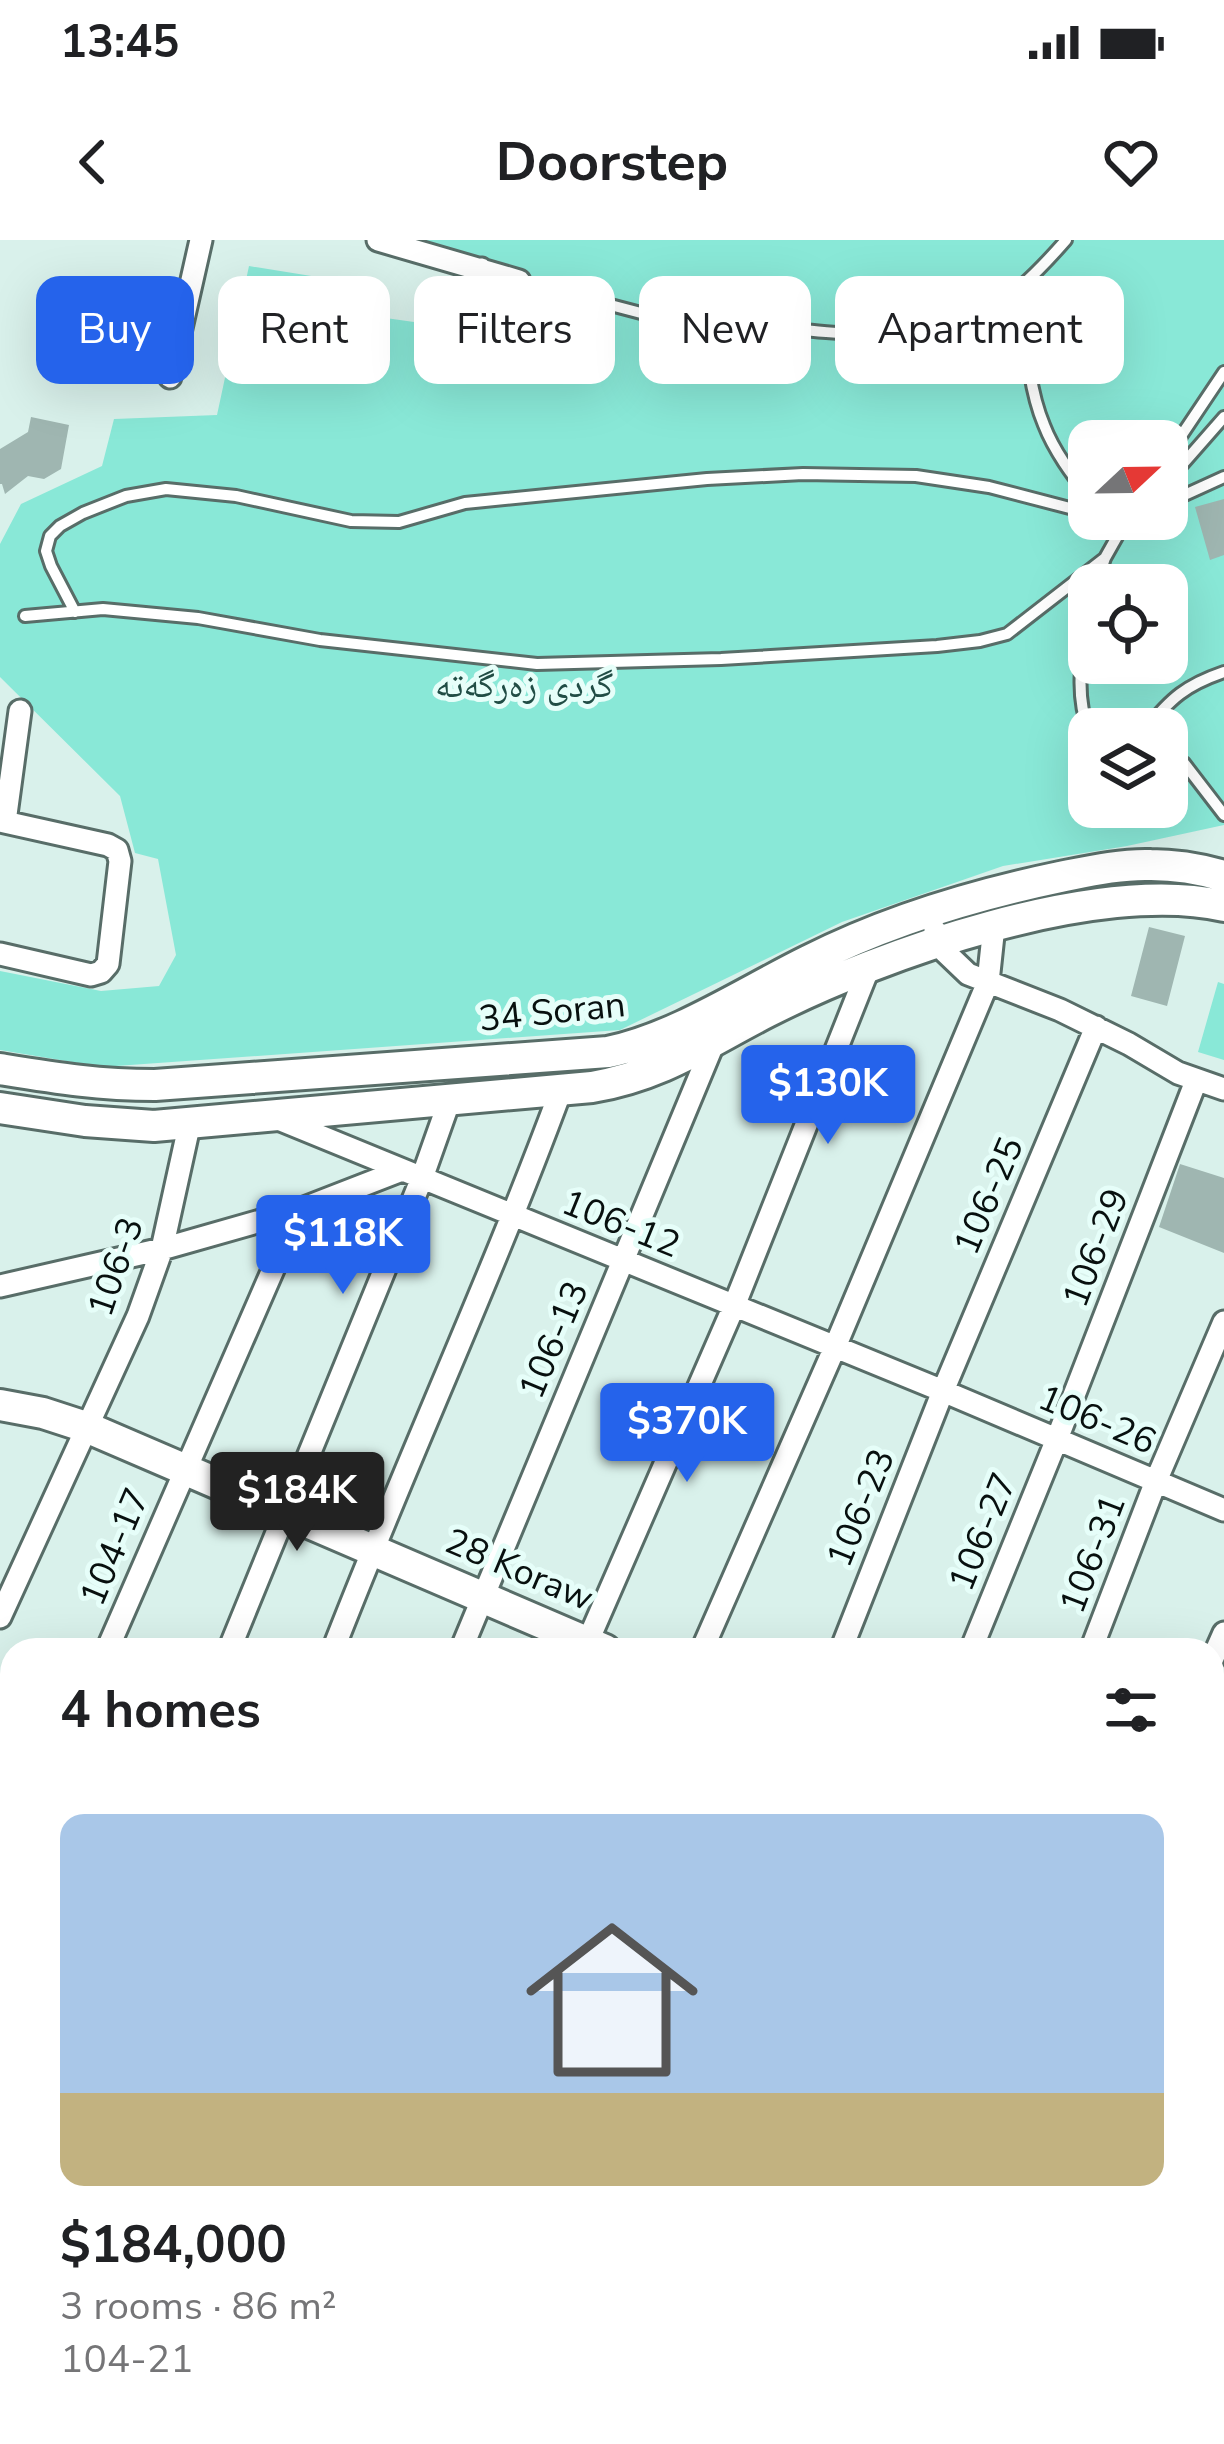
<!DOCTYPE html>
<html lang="en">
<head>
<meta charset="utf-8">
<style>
  body { margin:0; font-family:"Nunito Sans","Noto Naskh Arabic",sans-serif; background:#f6f6f6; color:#202124; height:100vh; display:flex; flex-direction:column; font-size:45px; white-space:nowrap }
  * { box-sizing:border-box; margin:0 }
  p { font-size:39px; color:#757577 }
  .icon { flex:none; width:66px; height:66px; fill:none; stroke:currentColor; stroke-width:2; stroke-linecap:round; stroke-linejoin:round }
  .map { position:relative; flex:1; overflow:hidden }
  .sheet { position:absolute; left:0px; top:1398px; width:1224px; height:807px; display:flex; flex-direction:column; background:#fff; border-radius:36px 36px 0 0; box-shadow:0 12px 48px #0002 }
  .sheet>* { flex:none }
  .banner { position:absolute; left:36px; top:36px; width:1152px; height:108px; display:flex; gap:24px }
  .needle { width:78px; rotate:68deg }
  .buttons { position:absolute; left:1068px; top:180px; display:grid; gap:24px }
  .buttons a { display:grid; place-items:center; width:120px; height:120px; border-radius:24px; background:#fff; box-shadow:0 12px 48px #0002; font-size:60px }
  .price { position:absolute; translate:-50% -102px; padding:0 27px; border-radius:12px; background:#2563eb; color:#fff; font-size:39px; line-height:78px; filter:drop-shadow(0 3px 6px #0008) }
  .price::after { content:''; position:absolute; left:50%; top:72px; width:36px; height:27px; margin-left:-18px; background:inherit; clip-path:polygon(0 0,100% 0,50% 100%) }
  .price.selected { background:#222; color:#fff }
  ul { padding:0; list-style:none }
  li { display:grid; align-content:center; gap:24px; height:636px; padding:0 60px }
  li span { display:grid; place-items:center; height:372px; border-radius:24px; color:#555 }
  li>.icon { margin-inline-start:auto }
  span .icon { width:216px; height:216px; fill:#fffc; stroke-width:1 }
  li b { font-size:51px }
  h2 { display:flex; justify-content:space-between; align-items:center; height:144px; padding:0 60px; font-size:51px }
  .pill { padding:0 42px; border-radius:24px; background:#fff; box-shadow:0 12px 48px #0002; font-size:42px; line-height:108px }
  .pill.selected { background:#2563eb; color:#fff }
  .status { display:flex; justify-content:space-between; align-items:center; height:84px; padding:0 60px; background:#fff; direction:ltr }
  .status svg { height:33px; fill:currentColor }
  header { display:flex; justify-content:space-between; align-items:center; height:156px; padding:0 60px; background:#fff; font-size:54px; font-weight:700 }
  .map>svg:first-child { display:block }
  .built { fill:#c6e6df }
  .green { fill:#89e8d7; fill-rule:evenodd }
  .building { fill:#9fb6b1 }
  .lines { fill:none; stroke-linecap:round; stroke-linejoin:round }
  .lane-casing { stroke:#586d68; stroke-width:16 }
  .street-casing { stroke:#586d68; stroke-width:27 }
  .secondary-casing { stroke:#586d68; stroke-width:36 }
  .lane { stroke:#fff; stroke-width:10 }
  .street { stroke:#fff; stroke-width:21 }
  .secondary { stroke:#fff; stroke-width:30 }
  .labels { text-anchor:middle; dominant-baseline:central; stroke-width:10; stroke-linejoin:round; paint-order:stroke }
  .park-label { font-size:36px; fill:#214d45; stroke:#e6fef9 }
  .street-label { font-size:36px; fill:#08100f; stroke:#e6fef9 }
</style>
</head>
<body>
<div class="status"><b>13:45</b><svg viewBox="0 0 49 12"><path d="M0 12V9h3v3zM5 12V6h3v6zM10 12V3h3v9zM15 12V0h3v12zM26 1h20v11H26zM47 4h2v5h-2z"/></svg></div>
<header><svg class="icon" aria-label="back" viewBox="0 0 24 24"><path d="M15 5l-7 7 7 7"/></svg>Doorstep<svg class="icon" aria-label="heart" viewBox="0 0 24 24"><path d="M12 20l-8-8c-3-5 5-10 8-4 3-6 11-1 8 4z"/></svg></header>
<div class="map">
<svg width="1224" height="2204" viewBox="0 0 1224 2204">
  <rect width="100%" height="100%" fill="#d9f1eb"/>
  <path class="built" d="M1212,2052L1224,2058V2186L1212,2181Z"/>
  <path class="green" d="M412,0H1224V585L1127,606L1003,626L842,682L620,790L102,827L0,810V731L101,751L159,746L176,715L158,619L135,613L120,556L0,437V304L21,264L102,226L114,179L217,175L249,26L336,40V71L492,93L504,44ZM1089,201H1167V279H1089ZM1089,345H1167V423H1089ZM1089,489H1167V567H1089Z
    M1218,742L1224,744V820L1198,812Z"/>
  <path class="building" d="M31,177L69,185L61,229L44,239L28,236L5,254L2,244H0V209L28,192Z
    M1224,259V315L1210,320L1195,267Z
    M1149,687L1185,696L1167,766L1131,756Z
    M1180,924L1224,938V1013L1159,987Z"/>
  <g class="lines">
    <defs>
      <path id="lane" d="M519,41L660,78L690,82C727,85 764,88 801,90C856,94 915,104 966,82C1006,65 1038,32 1066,0
        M1021,45C1026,91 1026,142 1044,185C1054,211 1072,235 1089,257
        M1167,217L1224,132
        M1167,242L1224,177
        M1167,263L1224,237
        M1112,279L1121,289L1138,279
        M1096,345L1105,318L1127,279
        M75,372L51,326L46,311L50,296L60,286L83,273L126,256L166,249L236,256L351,281L399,282L465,263L707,239L803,234L916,236L989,247L1089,273
        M1089,374C1082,413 1074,454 1089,491
        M25,376L103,369L198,378L320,400L537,424L721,419L937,406L980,401L1007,394L1105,318
        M1146,489C1171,458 1186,445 1224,432
        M1167,512L1184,523L1224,575"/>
      <path id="street" d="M378,0L519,41
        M474,81L481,29
        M170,137L201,0
        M0,581L108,605L117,610L120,621L108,724L101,732L91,735L0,714
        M5,582L20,471
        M935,690L945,712L968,734L1060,770L1129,804L1178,833L1224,849
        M276,878L943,1151L1224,1270
        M0,1046L162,1009L299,970L402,930
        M0,1377L138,1076L162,1009L190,882
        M107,1410L299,970
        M229,1410L422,938L450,859
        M333,1410C406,1222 491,1039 561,850
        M461,1410L714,802
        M584,1410L734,1066L869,727
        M702,1410L835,1107L988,742L994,686
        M841,1410L943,1151L1096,787
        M971,1410L1057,1199L1196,841
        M1091,1410L1156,1241L1224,1082
        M1212,1420L1224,1393
        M0,1659L12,1631
        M1212,1699L1224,1670
        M0,1871L12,1877
        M0,1931L12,1904
        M1212,2005L1224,1975
        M0,2178L12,2153
        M13,2193L40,2204
        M119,2204L123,2193
        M248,2204L253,2193
        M370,2204L374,2193
        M500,2204L504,2193
        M632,2204L637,2193
        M760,2204L764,2193
        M878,2204L883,2193
        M998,2204L1003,2193
        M1123,2204L1128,2193"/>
      <path id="secondary" d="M0,829C56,838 98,845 155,845L608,812C676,798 745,752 808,721C887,681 974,655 1060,637C1090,631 1121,624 1151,625C1176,625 1200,629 1224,636
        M0,868L85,881L154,886L592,847C663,835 706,803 767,772C880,714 1099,637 1224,666
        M0,1165L43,1173L86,1187L605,1410
        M0,1659L12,1664
        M1212,1666L1224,1672
        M0,1682L12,1688
        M1189,2193L1214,2204"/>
    </defs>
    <use href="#lane" class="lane-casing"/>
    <use href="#street" class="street-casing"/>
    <use href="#secondary" class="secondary-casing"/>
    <use href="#lane" class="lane"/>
    <use href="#street" class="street"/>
    <use href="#secondary" class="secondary"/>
  </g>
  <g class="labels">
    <g class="park-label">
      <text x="524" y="445">گردی زەرگەتە</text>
    </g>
    <g class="street-label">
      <text transform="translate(552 772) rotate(-6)">34 Soran</text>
      <text transform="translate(989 956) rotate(-67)">106-25</text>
      <text transform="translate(621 984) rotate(22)">106-12</text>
      <text transform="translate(1096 1008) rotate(-69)">106-29</text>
      <text transform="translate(116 1027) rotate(-71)">106-3</text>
      <text transform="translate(554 1100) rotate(-67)">106-13</text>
      <text transform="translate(1097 1180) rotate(23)">106-26</text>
      <text transform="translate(861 1268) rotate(-68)">106-23</text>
      <text transform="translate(983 1292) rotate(-68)">106-27</text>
      <text transform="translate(115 1307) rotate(-67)">104-17</text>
      <text transform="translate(1093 1314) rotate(-69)">106-31</text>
      <text transform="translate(519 1330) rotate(23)">28 Koraw</text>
    </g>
  </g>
</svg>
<div class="buttons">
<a><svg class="needle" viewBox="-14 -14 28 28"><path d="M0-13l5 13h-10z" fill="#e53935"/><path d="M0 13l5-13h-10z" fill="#757577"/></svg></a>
<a><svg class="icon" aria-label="locate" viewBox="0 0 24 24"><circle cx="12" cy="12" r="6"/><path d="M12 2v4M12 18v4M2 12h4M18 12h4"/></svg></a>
<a><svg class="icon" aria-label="layers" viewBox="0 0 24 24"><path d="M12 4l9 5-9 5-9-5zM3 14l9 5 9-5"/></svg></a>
</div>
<b class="price" style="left:828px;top:907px">$130K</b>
<b class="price" style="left:343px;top:1057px">$118K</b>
<b class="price" style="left:687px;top:1245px">$370K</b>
<b class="price selected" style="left:297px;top:1314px">$184K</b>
<div class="banner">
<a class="pill selected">Buy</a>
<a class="pill">Rent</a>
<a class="pill">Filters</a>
<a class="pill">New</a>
<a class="pill">Apartment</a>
</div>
<section class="sheet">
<h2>4 homes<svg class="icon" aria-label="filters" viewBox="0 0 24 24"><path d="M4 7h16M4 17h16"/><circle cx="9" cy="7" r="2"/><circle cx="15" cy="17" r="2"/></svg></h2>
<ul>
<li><span style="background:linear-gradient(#a9c7e8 75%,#c2b280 0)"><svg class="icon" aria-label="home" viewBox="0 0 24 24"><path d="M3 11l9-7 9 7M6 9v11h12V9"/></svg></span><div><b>$184,000</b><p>3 rooms · 86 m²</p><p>104-21</p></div></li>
</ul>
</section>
</div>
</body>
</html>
